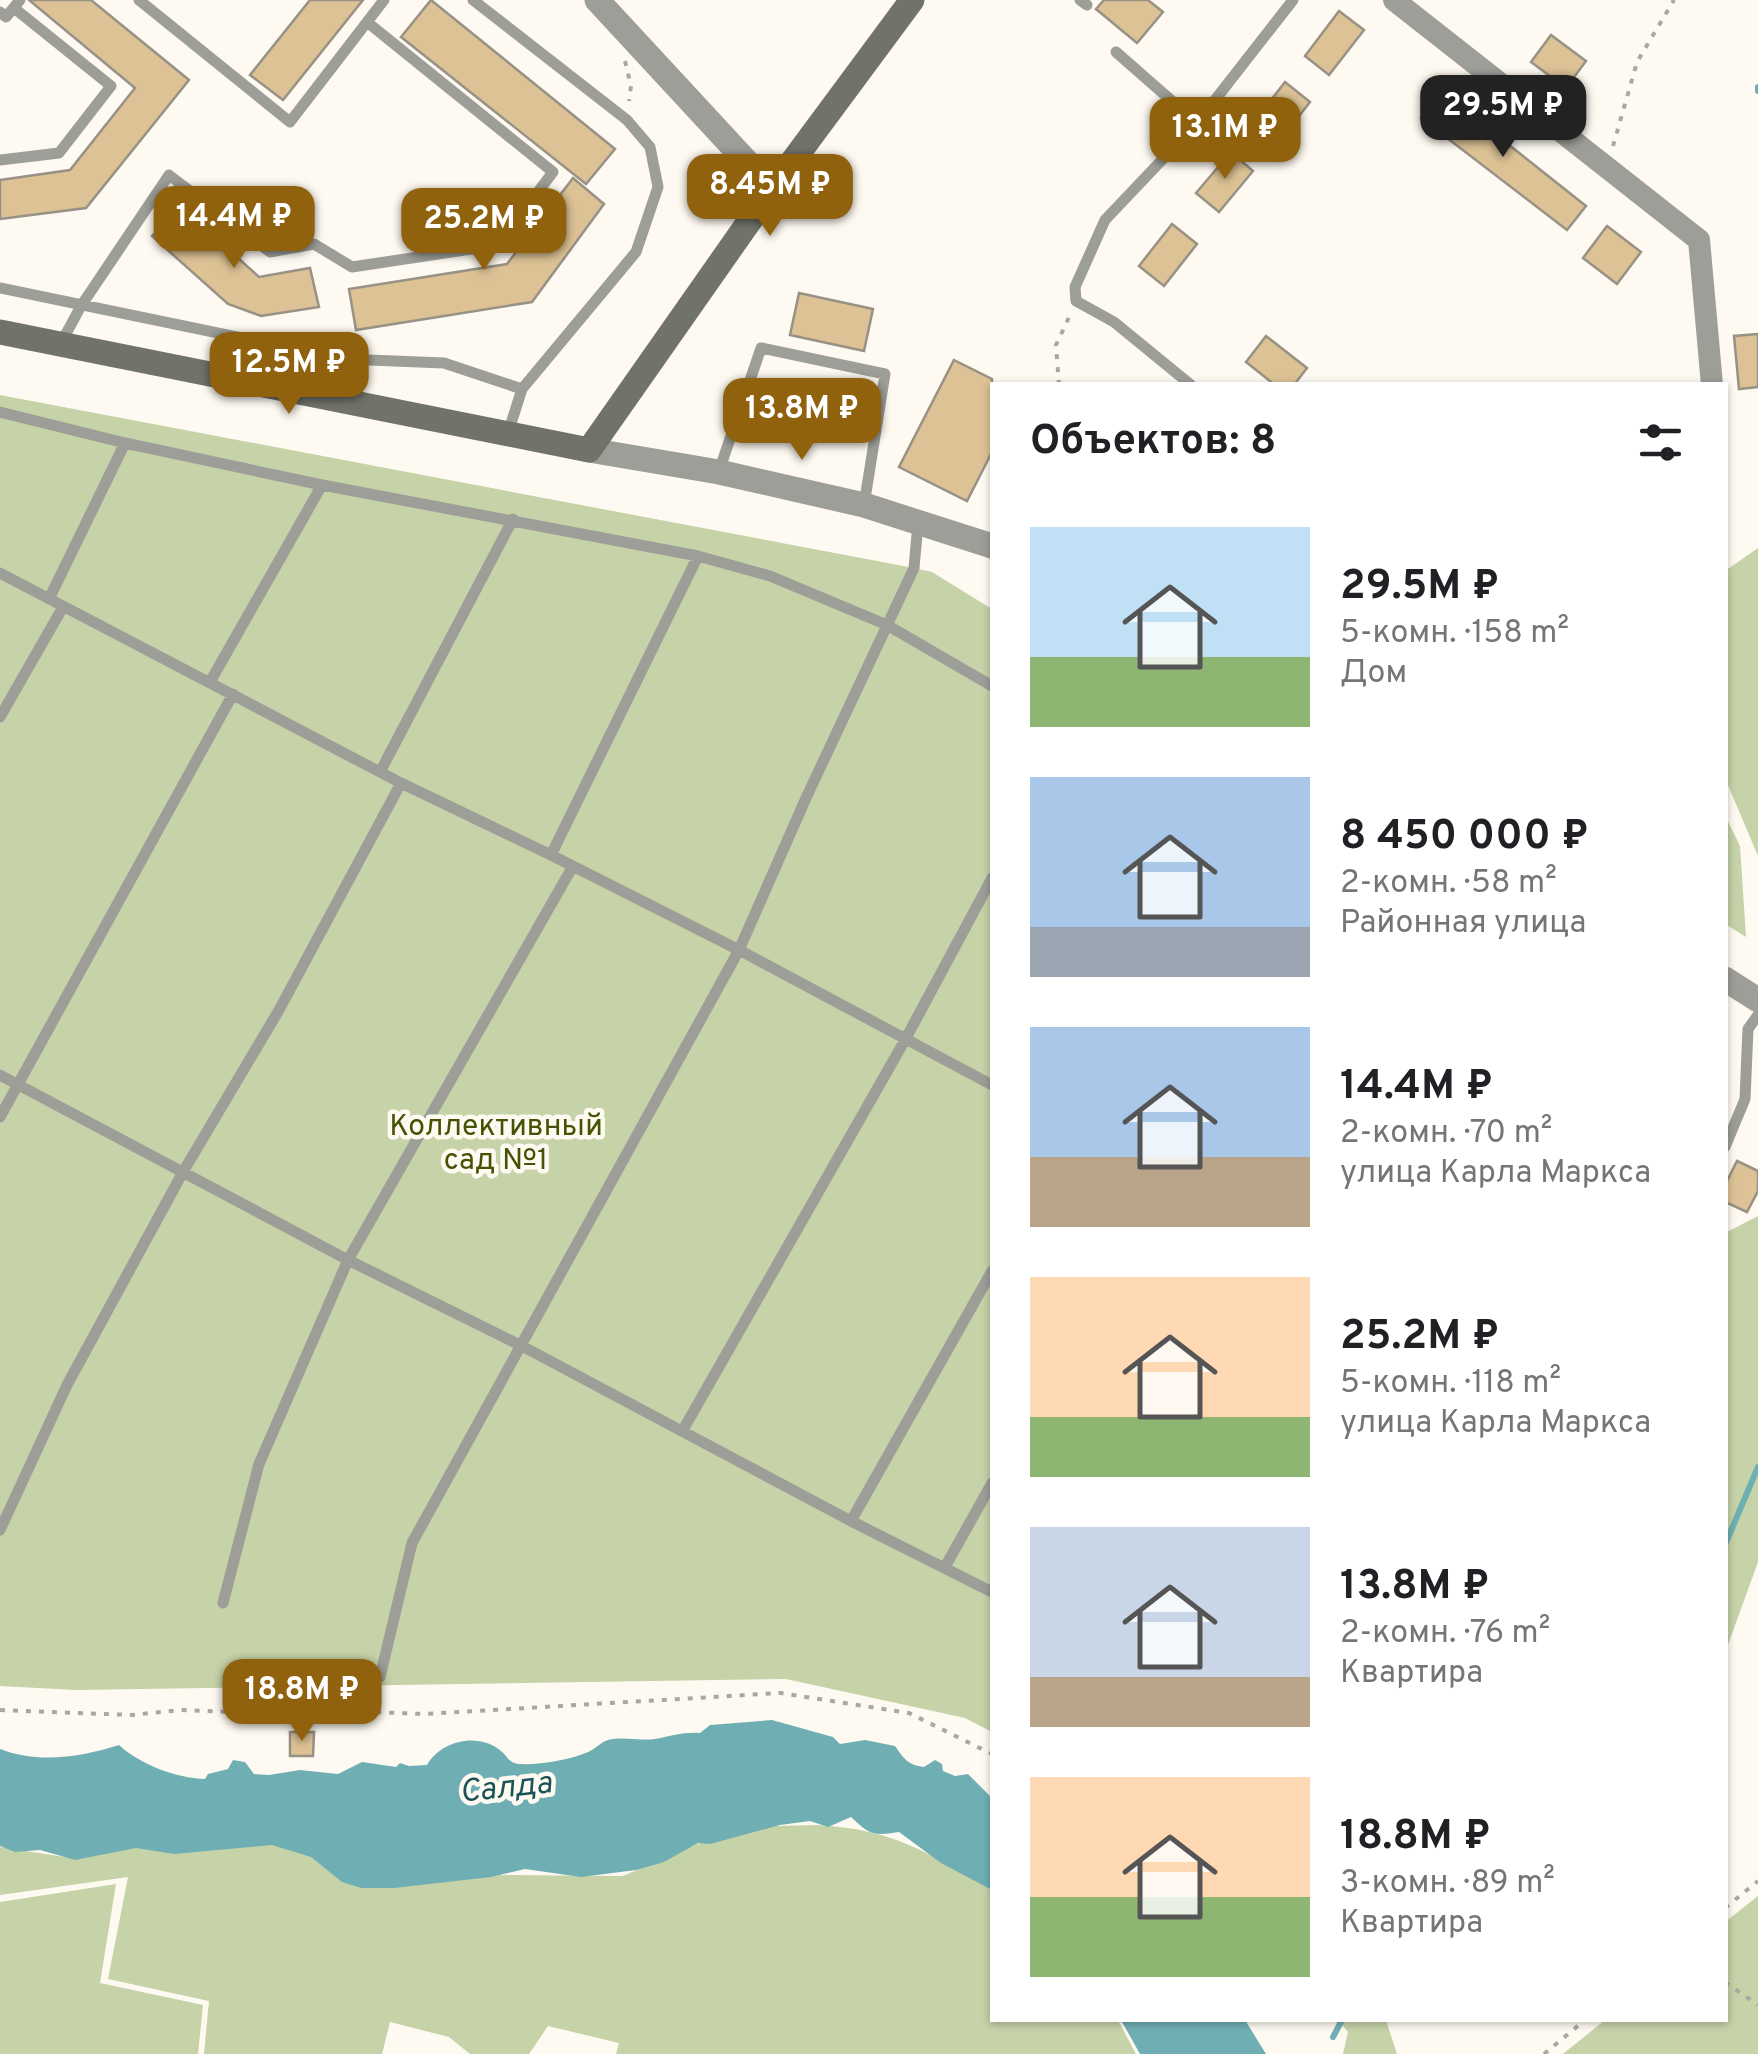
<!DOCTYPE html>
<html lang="ru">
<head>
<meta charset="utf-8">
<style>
  body { margin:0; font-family:Overpass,sans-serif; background:#f2f2f2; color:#202124; height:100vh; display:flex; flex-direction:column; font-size:38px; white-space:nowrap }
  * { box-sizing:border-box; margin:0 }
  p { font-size:32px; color:#757577 }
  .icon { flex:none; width:55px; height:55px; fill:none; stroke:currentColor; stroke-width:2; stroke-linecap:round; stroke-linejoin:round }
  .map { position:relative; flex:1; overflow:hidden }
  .drawer { position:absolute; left:990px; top:382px; width:738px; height:1640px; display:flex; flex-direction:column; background:#fff; border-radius:0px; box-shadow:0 2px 8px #0004 }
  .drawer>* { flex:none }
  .price { position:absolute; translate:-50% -85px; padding:0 22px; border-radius:20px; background:#90620d; color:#fff; font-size:32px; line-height:65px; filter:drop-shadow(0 2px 5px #0008) }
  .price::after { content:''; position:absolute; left:50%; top:60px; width:30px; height:22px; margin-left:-15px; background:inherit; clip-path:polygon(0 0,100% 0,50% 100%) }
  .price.on { background:#222; color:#fff }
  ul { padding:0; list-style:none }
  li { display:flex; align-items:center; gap:30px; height:250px; padding:0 40px }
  li span { display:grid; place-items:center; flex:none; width:280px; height:200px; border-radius:0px; color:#555 }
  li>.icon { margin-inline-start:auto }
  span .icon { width:120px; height:120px; fill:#fffc; stroke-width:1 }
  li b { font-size:42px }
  h2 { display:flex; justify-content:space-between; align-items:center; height:120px; padding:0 40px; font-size:42px }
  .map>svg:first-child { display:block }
  .green { fill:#c6d2a8 }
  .water { fill:#6fafb4 }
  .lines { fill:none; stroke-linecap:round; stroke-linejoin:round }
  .stream { stroke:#6fafb4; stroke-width:6 }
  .building { fill:#dcc295; stroke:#989185; stroke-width:2.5 }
  .path { stroke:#aaa79f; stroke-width:4; stroke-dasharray:5 8; stroke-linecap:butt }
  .service { stroke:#9d9e98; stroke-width:11 }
  .minor { stroke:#9d9e98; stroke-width:22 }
  .tertiary { stroke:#9d9e98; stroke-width:25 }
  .secondary { stroke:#71736a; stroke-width:25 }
  .labels { text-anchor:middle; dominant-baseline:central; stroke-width:9; stroke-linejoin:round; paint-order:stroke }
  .park-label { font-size:30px; fill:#445204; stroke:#fefaf1 }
  .water-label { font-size:32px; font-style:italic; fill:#1a5357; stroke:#fefaf1 }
</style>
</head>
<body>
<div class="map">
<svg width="1758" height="2054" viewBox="0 0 1758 2054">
  <rect width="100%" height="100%" fill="#fefaf1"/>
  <path class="green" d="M0,395L914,568L932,572L992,609V1732L965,1718L786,1679L76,1690L0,1686Z
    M1758,548V856L1725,778V571Z
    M1725,815L1740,846L1746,937L1725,924Z
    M1758,1216V1562L1725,1653V1233Z
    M817,1825C894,1829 927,1853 992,1889V2020H1118L1136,2054H616L619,2043L548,2026L529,2054H470L449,2037L390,2022L382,2054H204L209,2001L108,1979L128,1877L0,1895V1847L71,1858L137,1846L260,1843L496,1875L623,1876L697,1844L773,1826Z
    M116,1884L100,1983L203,2005L198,2054H0V1902Z
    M1758,1896V2054H1563L1605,2020H1725V1922Z
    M1338,2020H1386L1397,2054H1343L1348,2032Z"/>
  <path class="water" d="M772,1720L833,1737L840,1744L865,1740L895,1746C904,1759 908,1765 924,1767L935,1760L942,1764L943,1771L955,1776L968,1774L992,1798V1890L941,1863L899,1832C873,1836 870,1835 851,1817L828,1827L810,1821L780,1825L710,1844L698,1843L664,1862L636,1870L581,1877L525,1869L491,1877L394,1888H361L342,1882L311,1857L272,1845L174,1854L136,1848L75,1860L40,1850L15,1852L0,1846V1749C39,1764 81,1757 119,1745C141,1765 176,1778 205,1779L208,1774L228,1769L233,1760L245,1762L254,1774L269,1775L300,1770L338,1774L362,1762L396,1767L400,1763L409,1766L427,1765C441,1740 479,1732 501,1751C508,1757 509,1763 519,1764C540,1765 570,1760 588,1752C595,1749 601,1742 608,1740C622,1736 640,1741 655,1739C673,1736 681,1732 700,1733L710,1725Z
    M1121,2020H1245L1266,2054H1140Z"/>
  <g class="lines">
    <path class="stream" d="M1758,87V91
      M1725,1545L1758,1467
      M1333,2037L1342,2020"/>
  </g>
  <path class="building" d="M29,0H91L189,80L86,208L0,219V180L70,170L135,88Z
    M310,0H363L283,100L250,75Z
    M431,0L615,149L586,184L401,37Z
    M1104,0H1148L1163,12L1137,43L1096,9Z
    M1339,11L1364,30L1329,75L1305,56Z
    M1551,35L1586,61L1566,88L1531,62Z
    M1285,82L1310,102L1278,143L1253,123Z
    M1441,91L1586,206L1567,230L1421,118Z
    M1231,152L1253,171L1219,212L1196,193Z
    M573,178L604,204L532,302L356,330L349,289L507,264Z
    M182,207L259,277L310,268L319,307L261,316L228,304L152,236Z
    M1172,224L1197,244L1164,286L1139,266Z
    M1607,226L1641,252L1617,284L1583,258Z
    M799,293L873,309L864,351L790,335Z
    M1758,334V387L1739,389L1734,336Z
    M1266,336L1307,368L1294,385H1275L1246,362Z
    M954,360L992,379V452L967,501L899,467Z
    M1737,1161L1758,1171V1191L1747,1212L1725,1202V1185Z
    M290,1732H314L313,1756H290Z"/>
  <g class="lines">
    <path class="path" d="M625,61L631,86L629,101
      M1613,146L1637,62L1674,0
      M1059,385L1056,345L1071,313
      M0,1710L132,1715L180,1710L264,1713L293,1709L425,1714L780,1693L909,1713L992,1754
      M1725,1908L1758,1881
      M1725,1982L1758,2005
      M1544,2054L1585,2020"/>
    <path class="service" d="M139,0L290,122L384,0
      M473,0L627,120L650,147L658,187L636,252L522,389L508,433
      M1080,0L1087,5
      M0,12L6,17L20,0
      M1116,52L1197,123
      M0,160L59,153L111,86L14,8
      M0,288L344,359L444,363L522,389
      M61,343L81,306L169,175L270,252L314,244L352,267L498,245L553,172L367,22
      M1191,385L1114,322L1076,301L1075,287L1105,220L1197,123L1293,0
      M0,412L125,443L322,485L698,556L770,576L887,625L992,686
      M719,471L761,348L885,374L864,505
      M0,573L401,783L551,855L739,950L992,1085
      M49,599L125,443
      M210,682L322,485
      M0,717L63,607
      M380,772L513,519
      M551,855L698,556
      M0,1075L348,1260L520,1345L851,1521L992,1592
      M0,1117L233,694
      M1725,1147L1745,1099L1748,1029L1758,1015
      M683,1430L905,1040L992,878
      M851,1521L992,1271
      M0,1530L67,1385L183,1172L279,1010L401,783
      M945,1567L992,1483
      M223,1603L259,1464L348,1260L573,866
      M380,1677L412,1543L739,950L806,798L914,568L918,523"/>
    <path class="minor" d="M1394,0L1699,240L1712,385"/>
    <path class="tertiary" d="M597,0L772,189
      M589,450L719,472L864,505L992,546
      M1725,979L1758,1000"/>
    <path class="secondary" d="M0,332L589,450L772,189L912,0"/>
  </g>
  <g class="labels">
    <g class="park-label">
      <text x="496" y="1127">Коллективный<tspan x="496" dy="34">сад №1</tspan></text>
    </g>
    <g class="water-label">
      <text transform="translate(506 1789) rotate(-6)">Салда</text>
    </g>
  </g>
</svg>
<b class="price on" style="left:1503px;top:160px">29.5M ₽</b>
<b class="price" style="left:1225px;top:182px">13.1M ₽</b>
<b class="price" style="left:770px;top:239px">8.45M ₽</b>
<b class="price" style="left:234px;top:271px">14.4M ₽</b>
<b class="price" style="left:484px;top:273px">25.2M ₽</b>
<b class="price" style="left:289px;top:417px">12.5M ₽</b>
<b class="price" style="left:802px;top:463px">13.8M ₽</b>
<b class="price" style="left:302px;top:1744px">18.8M ₽</b>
<section class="drawer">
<h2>Объектов: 8<svg class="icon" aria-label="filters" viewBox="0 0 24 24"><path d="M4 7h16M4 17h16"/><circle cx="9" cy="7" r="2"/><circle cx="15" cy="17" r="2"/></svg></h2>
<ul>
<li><span style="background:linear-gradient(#bfe0f5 65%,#8fb573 0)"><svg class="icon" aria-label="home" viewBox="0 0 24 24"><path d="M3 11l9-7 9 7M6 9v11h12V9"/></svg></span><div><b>29.5M ₽</b><p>5-комн. · 158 m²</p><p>Дом</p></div></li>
<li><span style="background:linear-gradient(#a9c7e8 75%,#9aa5b1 0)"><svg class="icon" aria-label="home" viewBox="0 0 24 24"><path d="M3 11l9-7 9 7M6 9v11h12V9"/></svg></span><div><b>8 450 000 ₽</b><p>2-комн. · 58 m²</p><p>Районная улица</p></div></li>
<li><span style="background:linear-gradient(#a9c7e8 65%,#b9a48a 0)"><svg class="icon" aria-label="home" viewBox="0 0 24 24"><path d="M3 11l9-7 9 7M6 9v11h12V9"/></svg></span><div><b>14.4M ₽</b><p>2-комн. · 70 m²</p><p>улица Карла Маркса</p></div></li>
<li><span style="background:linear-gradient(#ffd9b3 70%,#8fb573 0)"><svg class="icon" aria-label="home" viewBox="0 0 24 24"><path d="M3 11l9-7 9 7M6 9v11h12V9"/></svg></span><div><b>25.2M ₽</b><p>5-комн. · 118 m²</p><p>улица Карла Маркса</p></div></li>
<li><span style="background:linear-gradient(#c9d6e8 75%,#b9a48a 0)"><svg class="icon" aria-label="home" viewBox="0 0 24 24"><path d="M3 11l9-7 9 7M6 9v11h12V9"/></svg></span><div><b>13.8M ₽</b><p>2-комн. · 76 m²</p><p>Квартира</p></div></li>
<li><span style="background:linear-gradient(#ffd9b3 60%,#8fb573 0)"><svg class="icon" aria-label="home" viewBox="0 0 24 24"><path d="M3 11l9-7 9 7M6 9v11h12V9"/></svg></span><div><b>18.8M ₽</b><p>3-комн. · 89 m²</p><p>Квартира</p></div></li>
</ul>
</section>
</div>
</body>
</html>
